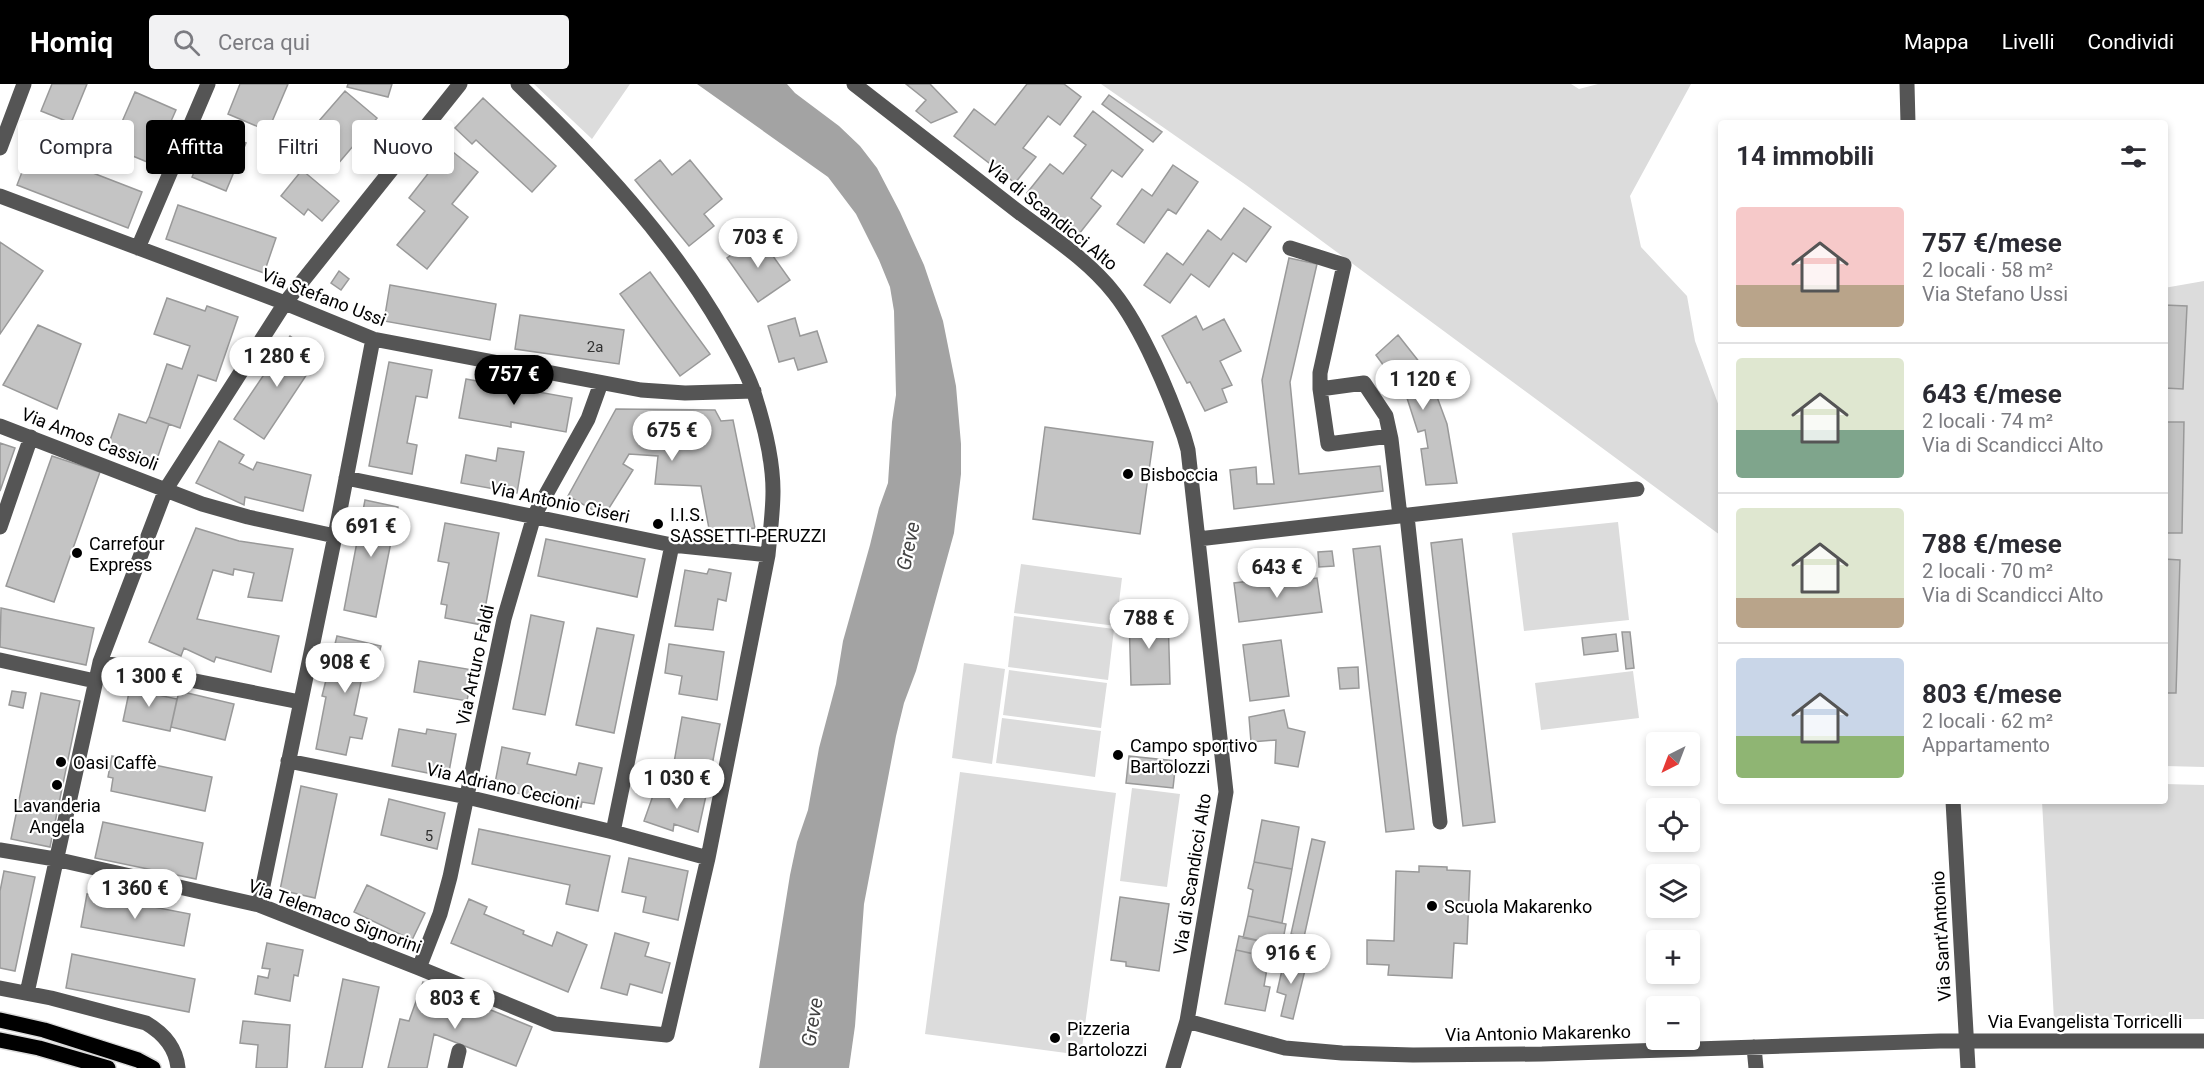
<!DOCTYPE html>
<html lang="it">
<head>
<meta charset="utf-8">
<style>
  body { margin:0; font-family:Roboto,sans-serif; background:#f2f2f3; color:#2b2b33; height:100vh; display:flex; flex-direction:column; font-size:22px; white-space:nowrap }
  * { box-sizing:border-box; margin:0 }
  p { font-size:20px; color:#7c7c81 }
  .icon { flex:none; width:33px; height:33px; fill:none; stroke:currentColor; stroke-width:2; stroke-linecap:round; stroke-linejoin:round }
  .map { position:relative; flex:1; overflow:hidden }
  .panel { position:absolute; left:1718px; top:36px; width:450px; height:684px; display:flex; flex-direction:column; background:#fff; border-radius:6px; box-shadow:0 3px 9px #0003 }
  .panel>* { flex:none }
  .top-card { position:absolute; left:18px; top:36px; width:570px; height:54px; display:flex; gap:12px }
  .needle { width:39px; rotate:222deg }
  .buttons { position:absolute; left:1646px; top:648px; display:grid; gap:12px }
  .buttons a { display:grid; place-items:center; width:54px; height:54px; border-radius:6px; background:#fff; box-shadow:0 3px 9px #0003; font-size:30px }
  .price { position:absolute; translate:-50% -51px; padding:0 14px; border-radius:21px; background:#fff; color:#222; font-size:20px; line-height:39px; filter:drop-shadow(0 2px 3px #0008) }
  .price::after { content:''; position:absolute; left:50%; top:36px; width:18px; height:14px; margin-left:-9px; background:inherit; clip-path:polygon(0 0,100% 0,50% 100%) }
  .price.current { background:#000; color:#fff }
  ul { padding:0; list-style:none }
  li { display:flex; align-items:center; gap:18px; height:150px; padding:0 18px }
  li+li { border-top:2px solid #e1e1e2 }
  li span { display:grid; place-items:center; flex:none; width:168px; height:120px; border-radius:6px; color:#555 }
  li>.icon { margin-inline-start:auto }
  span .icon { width:72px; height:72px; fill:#fffc; stroke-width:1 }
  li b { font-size:26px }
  h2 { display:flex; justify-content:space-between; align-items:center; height:72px; padding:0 18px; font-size:26px }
  .chip { padding:0 21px; border-radius:6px; background:#fff; box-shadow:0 3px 9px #0003; font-size:21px; line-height:54px }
  .chip.current { background:#000; color:#fff }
  header { display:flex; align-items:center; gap:36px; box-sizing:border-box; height:84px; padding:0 30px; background:#000; color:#fff }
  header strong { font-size:28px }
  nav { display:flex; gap:33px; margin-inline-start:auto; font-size:21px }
  .search { width:420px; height:54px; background:#f2f2f3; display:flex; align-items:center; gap:15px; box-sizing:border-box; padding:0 21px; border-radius:6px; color:#7c7c81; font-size:22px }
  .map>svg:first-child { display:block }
  .green { fill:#dcdcdc }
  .water { fill:#a3a3a3 }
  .building { fill:#c4c4c4; stroke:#999; stroke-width:1.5 }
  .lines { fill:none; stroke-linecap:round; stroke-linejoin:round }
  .major-casing { stroke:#dbdbdb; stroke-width:18 }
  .minor { stroke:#555; stroke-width:15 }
  .major { stroke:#000; stroke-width:15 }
  .poi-dot { fill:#000; stroke:#fff; stroke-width:2 }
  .labels { text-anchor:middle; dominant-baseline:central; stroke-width:4.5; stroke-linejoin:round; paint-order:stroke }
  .number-label { font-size:15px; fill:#313131 }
  .street-label { font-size:18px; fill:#000; stroke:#fff }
  .poi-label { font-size:18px; fill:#000; stroke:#fff; text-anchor:start }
  .water-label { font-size:20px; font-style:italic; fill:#444; stroke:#fff }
</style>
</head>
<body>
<header>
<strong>Homiq</strong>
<div class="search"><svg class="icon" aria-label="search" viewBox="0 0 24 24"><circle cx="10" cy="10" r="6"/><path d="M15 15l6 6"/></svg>Cerca qui</div>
<nav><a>Mappa</a><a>Livelli</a><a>Condividi</a></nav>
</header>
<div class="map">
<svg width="2204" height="984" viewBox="0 0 2204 984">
  <rect width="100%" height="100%" fill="#fff"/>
  <path class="green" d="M534,0H630L592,55Z
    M1101,0H1571L1579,5L1598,0H1691L1630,112L1641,163L1687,212L1695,257L1720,325V451L1246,101Z
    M2204,197V683L2165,682L2164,204Z
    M1618,438L1629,536L1524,547L1512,449Z
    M1021,480L1122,494L1116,542L1014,529Z
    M1014,532L1114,545L1108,596L1008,583Z
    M964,579L1005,585L992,680L952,674Z
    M1009,586L1107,599L1101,644L1003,631Z
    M1633,587L1639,634L1541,646L1535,599Z
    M1002,634L1101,647L1095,693L996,679Z
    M960,688L1116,709L1081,971L925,950Z
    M2165,700L2204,701V935L2054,936L2042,717H2164Z
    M1132,704L1180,710L1167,803L1120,797Z"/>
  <path class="water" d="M697,0H787L795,9L839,42L860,62L877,84L900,128L924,181L943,237L956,302L961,360V390L954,449L916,587L904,619L896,652L864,820L855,942L849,984H759L790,791L797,758L808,726L819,664L836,600L843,557L870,461L879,424L888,399L892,338L896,311L894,227L890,203L879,176L856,130L828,93Z"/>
  <path class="building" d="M52,0H87L71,39L41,27Z
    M240,0H288L268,47L228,30Z
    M348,0H392L388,13L347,3Z
    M906,0H930L957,28L931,39L916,27L926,16Z
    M1027,0H1064L1081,13L1060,41L1048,32L1023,64L1036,73L1015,99L954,52L974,25L995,41Z
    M345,7L377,34L337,81L305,53Z
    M135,8L176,26L152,80L111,63Z
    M1109,11L1162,48L1153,58L1102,20Z
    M483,14L556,82L532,108L476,56L472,60L455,44Z
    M1093,27L1143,66L1122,93L1112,86L1091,114L1101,122L1079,150L1027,109L1050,80L1063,90L1086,61L1074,52Z
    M212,45L246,59L226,107L192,93Z
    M448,64L478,88L452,120L468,133L427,185L397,161L425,127L409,114Z
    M31,65L142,108L128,144L17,101Z
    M660,76L672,91L690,76L722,115L704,130L714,142L689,162L635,96Z
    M1173,81L1198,98L1176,130L1168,125L1144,159L1117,140L1142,105L1152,112Z
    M302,86L339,117L322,137L308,125L304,131L281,112Z
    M178,121L276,154L264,189L166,155Z
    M1244,124L1271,143L1246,178L1233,169L1209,203L1191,190L1170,219L1144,201L1167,169L1183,181L1208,146L1221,156Z
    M758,151L790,196L758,218L727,174Z
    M0,158L43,187L0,250Z
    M1289,174L1317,180L1290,298L1299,390L1380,382L1383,407L1234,425L1230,386L1256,383L1257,400H1274L1262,296Z
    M339,187L349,195L341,206L331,199Z
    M650,188L710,270L680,292L620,210Z
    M390,201L496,220L490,256L384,237Z
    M167,214L205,227L207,222L238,233L216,297L198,291L180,344L149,333L167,280L182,285L190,262L154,250Z
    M2164,221L2187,222L2183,305L2164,304Z
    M520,231L624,246L619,280L515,265Z
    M1196,232L1203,246L1224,235L1241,267L1220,277L1232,301L1222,305L1227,318L1205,327L1190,298L1187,299L1162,252Z
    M795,234L800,252L817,247L827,278L798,286L794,274L779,278L768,242Z
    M38,241L81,260L57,325L3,301Z
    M1398,251L1424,284L1433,302L1447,340L1457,399L1426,401L1421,365L1428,364L1425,346L1418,348L1407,314L1412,311L1403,297L1397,300L1376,271Z
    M290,252L319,272L264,355L234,335Z
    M389,278L432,286L427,314L416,312L407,359L417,361L412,390L369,382Z
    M466,295L572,314L566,348L511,338V343L459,334Z
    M616,325L715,326L721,337L733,336L755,444L710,450L701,402L655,400L658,372L629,370L623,380L633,386L604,432L568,412Z
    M119,330L146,339L149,333L169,340L155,381L107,365Z
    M2164,338H2184L2182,449H2164Z
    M1045,343L1153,358L1140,450L1033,435Z
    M219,357L244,371L239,379L253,386L257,378L311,391L303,427L245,413L244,421L196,399Z
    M0,359L15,364L0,407Z
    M498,364L524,368L517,409L461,399L466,371L496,377Z
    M52,372L100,388L54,518L6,502Z
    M365,416L398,423L376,533L344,526Z
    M445,439L499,449L482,541L445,534L447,521L441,520L449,479L438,477Z
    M196,444L239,457L293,465L282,517L248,513L254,489L234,485L233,491L213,486L197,535L279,552L271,588L216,573L214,578L184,564L181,572L149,558Z
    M546,455L645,475L637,513L538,492Z
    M1462,455L1495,738L1463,742L1431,459Z
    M1380,462L1414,745L1386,748L1353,465Z
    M1332,467L1334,482L1319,483L1318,468Z
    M2164,475L2180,476L2176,609H2164Z
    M709,485L731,489L726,517L718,515L713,546L675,542L685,486L707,490Z
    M1317,494L1322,528L1239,538L1234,499L1267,495L1268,500Z
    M1,524L94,544L86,581L0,563Z
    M531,531L564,538L545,631L513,625Z
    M1168,531L1170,600L1131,601L1129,532Z
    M597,544L634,551L614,649L576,641Z
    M1622,548H1630L1634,584L1626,585Z
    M1616,550L1618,567L1584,571L1582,554Z
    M337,552L381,562L372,595L362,593L354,631L367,634L362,655L350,653L346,671L316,665L326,613L322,612Z
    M1281,556L1289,612L1250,617L1243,561Z
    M669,560L724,568L717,616L679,610L682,592L665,589Z
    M419,577L473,586L467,617L414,608Z
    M1358,583L1359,604L1340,605L1338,584Z
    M131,599L154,604L153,610L177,615L170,647L123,637Z
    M12,607L26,609L23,624L9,621Z
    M179,607L234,620L225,656L171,643Z
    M41,609L80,617L50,763L11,755Z
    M1284,626L1288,644L1305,648L1298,683L1275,679L1276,656L1251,658L1249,633Z
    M682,633L720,640L708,702L682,697L683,692L672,690Z
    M399,645L426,650L427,645L456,650L448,693L392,682Z
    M502,663L530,669L527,680L576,691L579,679L602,684L594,720L582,718L581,723L494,704Z
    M112,672L212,693L205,727L111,707L113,694L108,693Z
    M1129,672L1176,677L1173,704L1126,699Z
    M301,702L337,710L315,814L280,806Z
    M685,703L707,707L698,748L674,740L673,747L644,737L655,706L683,715Z
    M389,715L445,729L437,765L381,751Z
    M1262,736L1299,743L1292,785L1254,778Z
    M103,738L203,759L196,795L95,774Z
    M479,745L610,772L598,827L566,820L570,801L472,780Z
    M1312,755L1325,758L1304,853L1291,850Z
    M629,774L688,787L678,836L643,828L646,813L622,808Z
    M1254,778L1292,785L1282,839L1248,832L1253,806L1248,804Z
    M1419,782L1447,783V786L1470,787L1467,860L1454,859L1452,894L1388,891L1389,881L1367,880V856L1394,857L1396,787L1419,788Z
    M4,787L35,793L15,887L0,884V807Z
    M367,801L425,829L412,856L354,828Z
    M87,810L190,830L184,862L81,843Z
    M1120,813L1169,820L1159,887L1126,882V878L1111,876Z
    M469,815L487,823L484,830L524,847L523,850L552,862L557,848L587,861L568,908L451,859Z
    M1248,832L1286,840L1282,861L1243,854Z
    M615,849L649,859L645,872L670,879L662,909L630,900L627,911L601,904Z
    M1239,852L1274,860L1271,874L1236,866Z
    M267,859L303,866L298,892L294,891L290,917L255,910L258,892L268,894L270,885L262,884Z
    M1236,866L1269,873L1264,902L1270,903L1265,927L1225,920Z
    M72,870L195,895L189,928L66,904Z
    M1285,873L1307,878L1293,935L1281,932L1286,911L1277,908Z
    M343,895L379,903L362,984H325Z
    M423,898L532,943L516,982L434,950L427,984H388L400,935L409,937Z
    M243,937L290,941L287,984H256L258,961L240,959Z"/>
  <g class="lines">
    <defs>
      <path id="major" d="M0,936L44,946L138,976L153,984
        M0,956L39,964L108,984"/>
    </defs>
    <use href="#major" class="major-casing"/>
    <path class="minor" d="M854,0C909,43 965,86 1020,129C1052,153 1089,177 1114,209C1142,244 1169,309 1184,352L1188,366L1226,708L1187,937L1173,984
      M1907,0L1908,39
      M0,64L24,0
      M0,112L285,219L373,255L641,306L685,309L754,307
      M138,164L208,0
      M1290,164L1344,181L1320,289V305L1364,299L1386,332L1391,355L1400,432
      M1320,305L1328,360L1390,352
      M0,342L202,420L248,433L335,452
      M346,394L672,461L768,471
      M1407,432L1440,738
      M0,443L31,353
      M1198,455L1637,405
      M0,576L95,597
      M100,578L300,618
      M288,677L467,713L613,748L708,774
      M1953,717L1968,984
      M613,748L672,461
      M0,766L55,775L259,821L419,884L555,940L667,951L708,774L768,471C770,450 773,428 773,407C773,375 764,340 754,309C747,287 735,268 724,248C671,155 595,74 518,0
      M259,821L335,452L373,255
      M419,884L440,830L450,793L504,535L534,432L588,335L601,299
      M0,904L51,914L146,939C163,949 176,964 178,984
      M27,909L100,578L166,405L285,219L460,0
      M1187,937L1285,964L1342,969L1413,971L1542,970L1940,957H2204
      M1754,963L1756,984
      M455,984L459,967"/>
    <use href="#major" class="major"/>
  </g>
  <g class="poi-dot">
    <circle cx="1128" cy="390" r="6"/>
    <circle cx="658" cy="440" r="6"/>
    <circle cx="77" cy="469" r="6"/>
    <circle cx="1118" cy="671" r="6"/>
    <circle cx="61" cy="678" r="6"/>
    <circle cx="57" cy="701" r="6"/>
    <circle cx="1432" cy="822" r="6"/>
    <circle cx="1055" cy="954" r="6"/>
  </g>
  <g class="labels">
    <g class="number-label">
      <text x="595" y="263">2a</text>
      <text x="429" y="752">5</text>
    </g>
    <g class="street-label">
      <text transform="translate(1052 131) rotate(39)">Via di Scandicci Alto</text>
      <text transform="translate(324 213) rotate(21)">Via Stefano Ussi</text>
      <text transform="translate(90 355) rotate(21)">Via Amos Cassioli</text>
      <text transform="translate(560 418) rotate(12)">Via Antonio Ciseri</text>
      <text transform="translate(475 581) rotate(-78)">Via Arturo Faldi</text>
      <text transform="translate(503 702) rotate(13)">Via Adriano Cecioni</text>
      <text transform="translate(1192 790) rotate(-81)">Via di Scandicci Alto</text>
      <text transform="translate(335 832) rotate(20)">Via Telemaco Signorini</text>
      <text transform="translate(1941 852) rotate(-93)">Via Sant'Antonio</text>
      <text x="2085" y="937">Via Evangelista Torricelli</text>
      <text transform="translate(1538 949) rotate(-1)">Via Antonio Makarenko</text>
    </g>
    <g class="poi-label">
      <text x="1140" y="390">Bisboccia</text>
      <text x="670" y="430">I.I.S.<tspan x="670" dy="21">SASSETTI-PERUZZI</tspan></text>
      <text x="89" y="459">Carrefour<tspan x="89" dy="21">Express</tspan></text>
      <text x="1130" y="661">Campo sportivo<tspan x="1130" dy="21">Bartolozzi</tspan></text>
      <text x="73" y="678">Oasi Caffè</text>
      <text x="57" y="721" text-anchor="middle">Lavanderia<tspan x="57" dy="21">Angela</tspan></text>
      <text x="1444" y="822">Scuola Makarenko</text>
      <text x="1067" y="944">Pizzeria<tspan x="1067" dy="21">Bartolozzi</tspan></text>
    </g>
    <g class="water-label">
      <text transform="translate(908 462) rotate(-78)">Greve</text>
      <text transform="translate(812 938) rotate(-81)">Greve</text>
    </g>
  </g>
</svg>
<div class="buttons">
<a><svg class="needle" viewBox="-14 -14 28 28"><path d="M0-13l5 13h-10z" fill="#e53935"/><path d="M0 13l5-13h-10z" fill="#7c7c81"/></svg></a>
<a><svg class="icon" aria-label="locate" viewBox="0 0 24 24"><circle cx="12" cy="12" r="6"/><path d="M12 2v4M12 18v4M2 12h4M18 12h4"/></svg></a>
<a><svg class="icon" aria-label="layers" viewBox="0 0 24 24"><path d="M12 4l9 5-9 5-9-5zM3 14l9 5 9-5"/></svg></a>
<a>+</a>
<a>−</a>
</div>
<b class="price" style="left:758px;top:185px">703 €</b>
<b class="price" style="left:277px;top:304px">1 280 €</b>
<b class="price current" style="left:514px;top:322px">757 €</b>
<b class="price" style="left:1423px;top:327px">1 120 €</b>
<b class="price" style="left:672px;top:378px">675 €</b>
<b class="price" style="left:371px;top:474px">691 €</b>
<b class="price" style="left:1277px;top:515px">643 €</b>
<b class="price" style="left:1149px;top:566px">788 €</b>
<b class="price" style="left:345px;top:610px">908 €</b>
<b class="price" style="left:149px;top:624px">1 300 €</b>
<b class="price" style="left:677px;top:726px">1 030 €</b>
<b class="price" style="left:135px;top:836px">1 360 €</b>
<b class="price" style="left:1291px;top:901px">916 €</b>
<b class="price" style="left:455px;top:946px">803 €</b>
<div class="top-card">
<a class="chip">Compra</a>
<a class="chip current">Affitta</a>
<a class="chip">Filtri</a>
<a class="chip">Nuovo</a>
</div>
<section class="panel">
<h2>14 immobili<svg class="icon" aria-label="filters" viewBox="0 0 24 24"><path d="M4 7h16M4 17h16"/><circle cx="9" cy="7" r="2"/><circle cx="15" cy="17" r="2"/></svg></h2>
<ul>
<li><span style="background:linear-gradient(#f6c9c9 65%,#b9a48a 0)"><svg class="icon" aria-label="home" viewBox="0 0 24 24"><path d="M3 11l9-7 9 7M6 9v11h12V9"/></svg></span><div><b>757 €/mese</b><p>2 locali · 58 m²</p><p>Via Stefano Ussi</p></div></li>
<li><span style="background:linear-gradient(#dfe7d0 60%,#7fa58c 0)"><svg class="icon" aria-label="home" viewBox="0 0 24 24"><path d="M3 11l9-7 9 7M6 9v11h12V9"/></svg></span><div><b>643 €/mese</b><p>2 locali · 74 m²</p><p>Via di Scandicci Alto</p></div></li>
<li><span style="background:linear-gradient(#dfe7d0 75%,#b9a48a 0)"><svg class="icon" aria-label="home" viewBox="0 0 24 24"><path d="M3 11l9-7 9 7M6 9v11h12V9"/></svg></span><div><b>788 €/mese</b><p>2 locali · 70 m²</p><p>Via di Scandicci Alto</p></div></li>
<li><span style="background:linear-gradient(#c9d6e8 65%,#8fb573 0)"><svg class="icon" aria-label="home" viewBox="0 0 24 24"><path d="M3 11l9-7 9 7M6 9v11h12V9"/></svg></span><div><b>803 €/mese</b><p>2 locali · 62 m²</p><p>Appartamento</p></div></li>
</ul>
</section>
</div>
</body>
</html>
